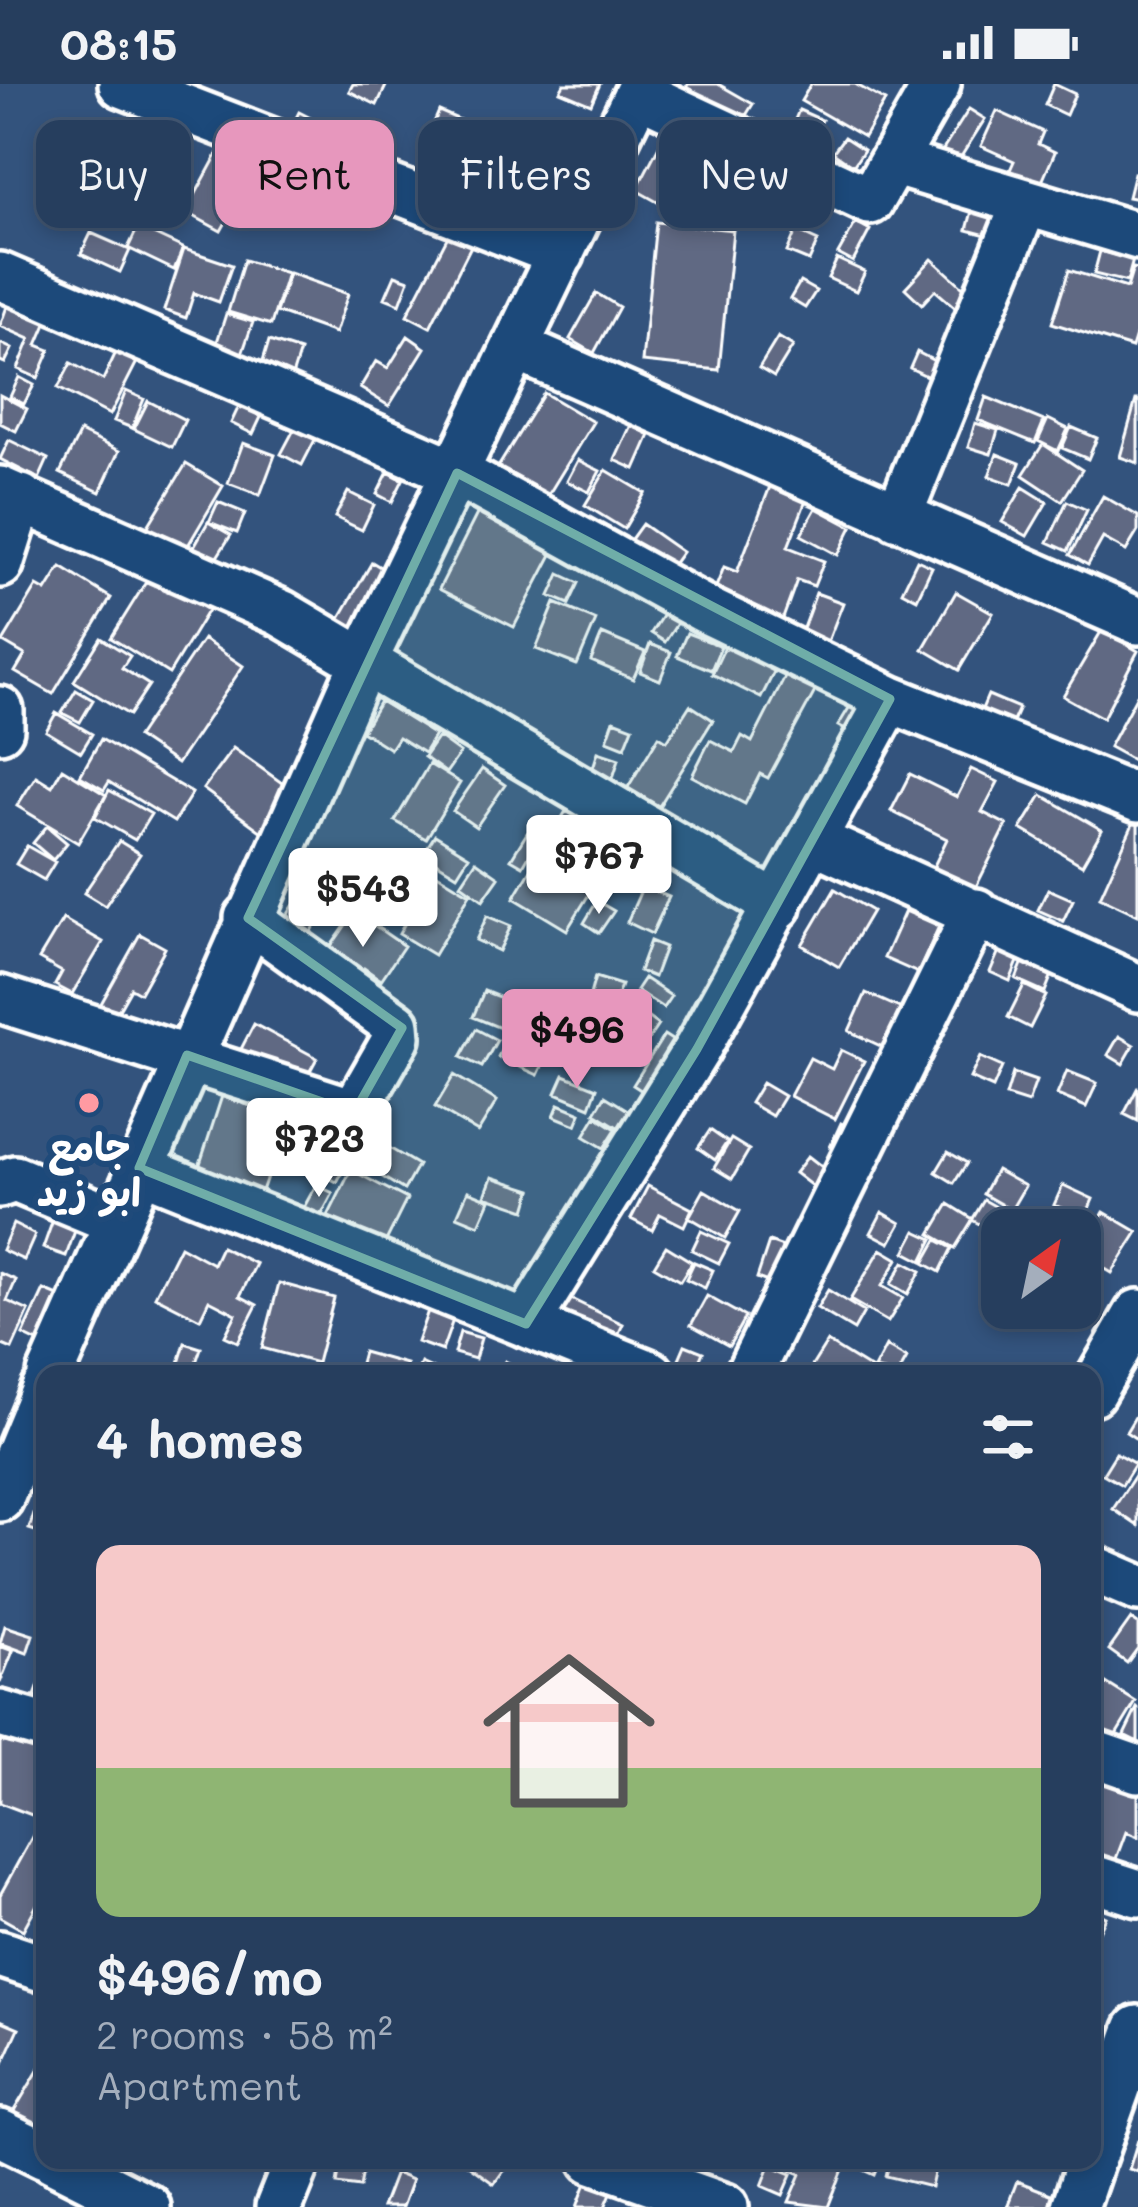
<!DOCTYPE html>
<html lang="en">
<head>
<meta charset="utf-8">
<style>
  body { margin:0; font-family:Mali,"Playpen Sans Arabic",sans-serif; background:#2e4564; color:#f1f3f6; height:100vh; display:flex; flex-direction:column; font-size:45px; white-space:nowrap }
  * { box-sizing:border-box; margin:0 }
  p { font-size:39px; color:#a4aebc }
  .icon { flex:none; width:66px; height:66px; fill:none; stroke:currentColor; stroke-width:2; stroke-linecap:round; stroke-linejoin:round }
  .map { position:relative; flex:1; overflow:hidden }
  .side { position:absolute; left:36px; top:1281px; width:1065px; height:804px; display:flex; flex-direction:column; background:#263e5e; border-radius:24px; box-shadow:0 6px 18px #0003,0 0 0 3px #425773 }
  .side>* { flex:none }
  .top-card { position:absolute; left:36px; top:36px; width:1068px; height:108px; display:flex; gap:24px }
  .needle { width:78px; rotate:33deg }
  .fabs { position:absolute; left:981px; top:1125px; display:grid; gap:24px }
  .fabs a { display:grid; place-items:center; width:120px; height:120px; border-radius:24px; background:#263e5e; box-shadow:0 6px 18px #0003,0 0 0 3px #425773; font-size:60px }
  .price { position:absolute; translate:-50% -102px; padding:0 27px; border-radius:12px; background:#fff; color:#222; font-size:39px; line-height:78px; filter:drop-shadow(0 3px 6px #0008) }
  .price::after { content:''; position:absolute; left:50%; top:72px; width:36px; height:27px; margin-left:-18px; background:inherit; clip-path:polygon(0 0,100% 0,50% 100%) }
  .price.active { background:#e797bd; color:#111 }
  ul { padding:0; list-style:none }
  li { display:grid; align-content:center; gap:24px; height:636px; padding:0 60px }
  li span { display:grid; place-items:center; height:372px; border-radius:24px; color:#555 }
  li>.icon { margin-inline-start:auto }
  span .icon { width:216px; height:216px; fill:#fffc; stroke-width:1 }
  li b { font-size:51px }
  h2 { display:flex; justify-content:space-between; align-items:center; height:144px; padding:0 60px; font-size:51px }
  .pill { padding:0 42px; border-radius:24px; background:#263e5e; box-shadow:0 6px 18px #0003,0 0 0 3px #425773; font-size:42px; line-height:108px }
  .pill.active { background:#e797bd; color:#111 }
  .status { display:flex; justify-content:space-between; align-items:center; height:84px; padding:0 60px; background:#263e5e; direction:ltr }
  .status svg { height:33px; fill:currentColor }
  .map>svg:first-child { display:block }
  .building { fill:#616983; stroke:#fff; stroke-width:3 }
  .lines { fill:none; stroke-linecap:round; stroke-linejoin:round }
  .minor-casing { stroke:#fff; stroke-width:54 }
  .minor { stroke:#1f4a7a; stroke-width:45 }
  .marked { fill:#6fada8; fill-opacity:0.2; stroke:#6fada8; stroke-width:9; stroke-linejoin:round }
  .poi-dot { fill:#ff9aa2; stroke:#1f4a7a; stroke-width:4.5 }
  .labels { text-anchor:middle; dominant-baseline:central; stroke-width:12; stroke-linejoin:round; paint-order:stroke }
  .poi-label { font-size:39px; font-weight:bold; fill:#fff; stroke:#1f4a7a }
</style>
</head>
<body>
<div class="status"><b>08:15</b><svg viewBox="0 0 49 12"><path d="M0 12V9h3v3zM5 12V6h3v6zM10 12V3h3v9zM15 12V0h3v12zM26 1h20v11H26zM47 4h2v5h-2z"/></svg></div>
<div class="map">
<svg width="1138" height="2123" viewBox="0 0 1138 2123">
  <rect width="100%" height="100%" fill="#33537d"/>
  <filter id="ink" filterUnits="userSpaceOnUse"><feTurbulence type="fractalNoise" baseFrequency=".00833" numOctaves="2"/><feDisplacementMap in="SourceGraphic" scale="24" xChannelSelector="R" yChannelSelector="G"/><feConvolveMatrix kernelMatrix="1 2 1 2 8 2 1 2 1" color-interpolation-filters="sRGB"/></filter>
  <g filter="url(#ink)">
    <path class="building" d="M353,0H387L377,21L349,7Z
      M564,0H600L591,20L560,7Z
      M688,0H718L753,20L743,36L686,4Z
      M811,0H855L885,17L864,53L801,17Z
      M1054,0L1075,10L1066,31L1045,21Z
      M969,25L985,35L957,79L941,69Z
      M799,26L822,36L808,69L785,60Z
      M439,27L483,46L471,73L427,55Z
      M997,27L1043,48L1038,60L1055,68L1037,109L1006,95L1014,77L981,62Z
      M299,28L332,45L324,60L291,44Z
      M156,30L176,42L151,87L172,100L158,127L115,103Z
      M671,39L698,53L661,120L636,106Z
      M513,45L529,57L515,78L498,66Z
      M844,53L864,66L853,82L833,68Z
      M56,60L83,72L72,98L44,85Z
      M219,67L255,87L221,147L186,128Z
      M500,77L571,113L553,148L511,126L518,113L490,98Z
      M563,78L578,89L568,103L553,92Z
      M1134,89L1138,90V115L1128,113Z
      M972,127L995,133L990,152L967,146Z
      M656,138L733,146L719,286L642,278Z
      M856,138L870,146L853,178L838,170Z
      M138,143L183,164L174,186L128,164Z
      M796,147L818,157L809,177L787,168Z
      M450,148L472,160L430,243L407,231Z
      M91,149L130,166L120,188L81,170Z
      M184,165L232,181L219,218L194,209L186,234L164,226Z
      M1100,167L1133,176L1127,198L1094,190Z
      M837,175L865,188L856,207L828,194Z
      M932,175L972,211L958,226L935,206L922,220L905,204Z
      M244,176L287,189L271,241L228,228Z
      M1133,184L1138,185V245L1132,264L1052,239L1069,186L1127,204Z
      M289,189L348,210L335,249L276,228Z
      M395,191L409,196L400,220L385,214Z
      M800,198L816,207L805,224L790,215Z
      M596,209L619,223L594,269L570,255Z
      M9,217L49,233L37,261L50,266L38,294L18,285L30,255L0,242Z
      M226,230L253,238L241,273L215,264Z
      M408,252L425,264L389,322L360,304L376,277L388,284Z
      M778,253L793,262L774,293L759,284Z
      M269,257L300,267L290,299L259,290Z
      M0,259L12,265L5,279L0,277Z
      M117,266L138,276L110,331L58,304L71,279L103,296Z
      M917,268L946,283L939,298L910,284Z
      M19,293L34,301L24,320L10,313Z
      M126,307L144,315L132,344L114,337Z
      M544,309L593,338L544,418L495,388Z
      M0,311L27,325L16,347L0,339Z
      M986,313L1044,337L1035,359L978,336Z
      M1136,316H1138V379L1120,373Z
      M148,317L185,336L172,363L134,345Z
      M240,320L262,331L253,350L231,339Z
      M1048,335L1068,345L1058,367L1038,357Z
      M975,339L998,346L991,370L968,363Z
      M297,340L318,350L302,381L281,370Z
      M631,341L650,351L635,385L615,376Z
      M1071,343L1097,354L1088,375L1062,364Z
      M80,348L119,367L100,408L60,389Z
      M9,356L48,375L39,395L0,375Z
      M243,359L275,371L260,411L228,399Z
      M1043,360L1082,386L1062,417L1023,391Z
      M997,370L1020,379L1012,400L989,392Z
      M578,376L600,387L589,408L567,397Z
      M186,380L223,402L183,470L145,447Z
      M606,386L645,409L624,445L585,421Z
      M388,388L403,396L392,418L377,410Z
      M771,400L807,414L788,463L824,477L814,502L797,496L778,548L757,540L762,526L714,508L724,483L737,488Z
      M1023,403L1047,418L1027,452L1002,438Z
      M348,408L374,421L362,446L335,433Z
      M1103,412L1138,432V447L1126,467L1103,454L1088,481L1070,471Z
      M1067,417L1087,426L1068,467L1048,458Z
      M218,418L245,429L237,449L209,438Z
      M480,424L556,463L514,543L439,505Z
      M816,424L852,443L838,471L801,451Z
      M208,438L231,451L210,484L189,471Z
      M642,440L682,468L669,486L629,458Z
      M917,476L932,483L917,515L902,507Z
      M372,478L398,494L364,553L338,537Z
      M61,483L111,514L53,610L15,588L25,571L3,558L37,502L46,507Z
      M151,490L208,526L169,590L111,554Z
      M560,490L579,499L569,520L550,512Z
      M956,508L993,529L959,586L923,565Z
      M816,509L843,519L825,565L799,555Z
      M555,519L596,536L577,581L536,565Z
      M664,529L678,538L665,558L651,549Z
      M1102,546L1138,567L1103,634L1063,612Z
      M687,549L721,562L711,586L677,572Z
      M602,550L645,568L633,595L591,577Z
      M101,554L130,572L122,584L149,601L129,631L74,597Z
      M203,555L243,582L177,680L137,653Z
      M728,556L778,580L761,614L712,590Z
      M650,560L671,568L660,596L640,588Z
      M788,587L818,602L768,694L760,690L745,720L692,692L710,656L734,668L742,652L752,658Z
      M76,606L93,616L80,638L62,629Z
      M988,611L1019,624L1011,642L980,630Z
      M1137,611H1138V679L1109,663Z
      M380,617L435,651L424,669L398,653L390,665L362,647Z
      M852,619L872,630L858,653L838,642Z
      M690,621L713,636L653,732L622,713L659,652L667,657Z
      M56,629L92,650L81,668L46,647Z
      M614,636L633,643L625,663L607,656Z
      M438,653L460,669L446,689L424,673Z
      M101,655L192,709L174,738L109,698L104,706L80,692Z
      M233,664L296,709L266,751L203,705Z
      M598,668L619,675L610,703L589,696Z
      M429,680L460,699L426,755L395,737Z
      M62,684L106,711L78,759L17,722L36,692L52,702Z
      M482,685L505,701L476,743L453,727Z
      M971,685L998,698L982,728L1007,741L973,809L931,788L947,755L891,727L910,690L957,713Z
      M109,706L151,730L135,756L95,733Z
      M1042,711L1102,746L1082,781L1021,745Z
      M566,727L620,760L567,846L514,814Z
      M1137,731L1138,732V831L1100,813Z
      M47,742L67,759L53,776L33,759Z
      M527,749L538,756L523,782L511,775Z
      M435,751L469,772L457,791L423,770Z
      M119,757L140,770L105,822L84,809Z
      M27,762L55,778L44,796L16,780Z
      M320,777L367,805L358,819L337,805L303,862L278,847Z
      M476,777L499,793L483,816L461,800Z
      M419,779L470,810L434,871L399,850L407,835L392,826Z
      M643,802L669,813L652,850L627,838Z
      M835,805L872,827L839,883L802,861Z
      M1048,805L1073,816L1063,837L1038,826Z
      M597,817L614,827L599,849L584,839Z
      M905,827L939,842L918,889L884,874Z
      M355,828L404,862L381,896L364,884L354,898L322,875Z
      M487,832L511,842L499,867L476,856Z
      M63,835L103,858L72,910L55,901L62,888L39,875Z
      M140,850L165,864L140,909L131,904L114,934L98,925Z
      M650,857L665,863L654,893L639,887Z
      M999,867L1019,875L1010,897L990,888Z
      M1024,875L1053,888L1045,908L1016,895Z
      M595,893L621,901L613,925L588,918Z
      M644,894L671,912L663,924L636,906Z
      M1024,901L1046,912L1030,944L1008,933Z
      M484,907L519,921L508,947L473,933Z
      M866,909L924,935L906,974L849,947Z
      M586,927L599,935L585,957L572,950Z
      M643,930L658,941L644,962L628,951Z
      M601,936L620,947L605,975L586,964Z
      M254,940L317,974L304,998L241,965Z
      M476,945L497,956L482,983L461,973Z
      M664,951L694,970L662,1020L633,1001Z
      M1119,952L1134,961L1123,980L1108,971Z
      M506,956L546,974L538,991L498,973Z
      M841,966L864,977L835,1035L790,1012L810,974L832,985Z
      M980,973L1002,983L993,1004L970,994Z
      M1067,987L1097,999L1086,1023L1057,1011Z
      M1013,989L1036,997L1028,1019L1006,1012Z
      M454,991L497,1017L478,1048L435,1023Z
      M564,991L597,1004L590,1023L556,1009Z
      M762,999L784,1012L772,1032L750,1019Z
      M1138,1003V1037L1124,1030Z
      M222,1012L287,1034L261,1110L197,1089Z
      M605,1012L631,1028L621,1045L595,1029Z
      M559,1020L581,1029L576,1041L554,1032Z
      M596,1032L616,1045L604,1064L584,1052Z
      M841,1039L869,1052L857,1076L830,1063Z
      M710,1046L727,1058L715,1076L698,1064Z
      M369,1052L418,1081L404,1106L354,1076Z
      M731,1055L749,1066L732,1095L714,1084Z
      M328,1063L350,1074L337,1098L315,1087Z
      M948,1068L967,1079L954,1099L936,1088Z
      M808,1072L843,1099L830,1116L795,1089Z
      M351,1086L407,1115L380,1169L324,1140Z
      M996,1086L1025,1102L1011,1126L983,1110Z
      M492,1093L532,1106L526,1126L485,1112Z
      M316,1101L333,1109L321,1132L304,1123Z
      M1063,1101L1093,1115L1085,1134L1054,1121Z
      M648,1102L692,1125L684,1142L660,1130L652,1146L631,1135Z
      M704,1106L740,1127L725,1154L689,1133Z
      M468,1107L490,1116L479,1141L457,1132Z
      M984,1116L1009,1130L998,1150L972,1136Z
      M949,1120L973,1135L955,1164L931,1150Z
      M882,1128L901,1139L890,1159L871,1149Z
      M1104,1128L1138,1148L1112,1189L1080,1170Z
      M53,1136L76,1144L66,1172L43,1164Z
      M13,1140L35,1151L24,1176L2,1166Z
      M701,1147L729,1160L719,1179L692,1166Z
      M916,1147L933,1155L922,1177L905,1168Z
      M937,1156L952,1164L940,1188L924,1179Z
      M769,1158L783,1163L770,1199L757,1194Z
      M180,1162L213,1180L221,1163L256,1180L240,1212L257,1221L238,1258L225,1252L236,1230L209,1216L200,1235L155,1212Z
      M666,1162L692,1178L680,1197L654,1182Z
      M881,1165L898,1175L882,1202L903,1214L888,1238L850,1216Z
      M694,1178L713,1186L705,1204L686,1195Z
      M904,1178L921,1187L908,1210L891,1200Z
      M0,1189L16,1196L7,1217L29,1227L12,1265L0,1260Z
      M279,1199L334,1214L317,1279L262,1264Z
      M44,1206L70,1217L48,1263L23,1251Z
      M828,1206L864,1228L854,1246L817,1224Z
      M707,1212L745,1233L729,1262L691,1241Z
      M569,1214L623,1240L612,1264L558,1239Z
      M429,1224L454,1233L442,1267L417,1258Z
      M460,1248L481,1254L475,1275L454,1269Z
      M827,1258L879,1290H807Z
      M185,1259L201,1264L194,1284L179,1279Z
      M685,1261L703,1268L694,1289L676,1282Z
      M886,1262L907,1274L898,1290L874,1285Z
      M363,1268L406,1280L403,1290H357Z
      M505,1277L533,1290H499Z
      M421,1279L445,1290H416Z
      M1138,1328V1356L1126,1348Z
      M1116,1369L1135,1380L1122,1401L1103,1390Z
      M1138,1387V1442L1113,1425Z
      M38,1417L45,1420V1450L29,1445Z
      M1131,1535L1138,1540V1564L1127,1579L1109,1566Z
      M5,1542L33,1551L27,1569L0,1559Z
      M0,1562L13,1567L0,1599Z
      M45,1585V1616L35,1612Z
      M1106,1599L1136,1618L1114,1654L1092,1641V1623Z
      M1137,1624L1138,1625V1658L1124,1651Z
      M0,1657L45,1666V1736L0,1719Z
      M1092,1691L1138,1707V1753L1126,1748L1111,1788L1092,1780Z
      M38,1742L45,1746V1806L23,1846L0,1833V1811Z
      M1092,1826L1106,1833L1092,1862Z
      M0,1936L19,1944L0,1986Z
      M45,1975V2064L6,2040Z
      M1138,2056V2088L1129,2085Z
      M341,2076H365L360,2103L337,2100Z
      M461,2076H511L494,2100Z
      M881,2076L875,2091L846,2078L828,2123L789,2118L801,2090L770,2077Z
      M890,2076H937L931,2103L886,2092Z
      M770,2081L792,2090L783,2111L762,2102Z
      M395,2089L412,2096L402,2123H382Z
      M1017,2097L1069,2117L1067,2123H1007Z
      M586,2099L611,2109L605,2123H577Z"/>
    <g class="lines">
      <defs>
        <path id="minor" d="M122,0L561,170
          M638,9L870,117L937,0
          M896,79L1138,152
          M0,192L457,389L706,526L890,615L1138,715
          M517,264L1138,537
          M0,406L281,529L778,822
          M898,433L1025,119
          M0,480L21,414
          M0,626V645
          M813,756L1138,904
          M0,915L354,1028L397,953L396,941L248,834
          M139,1084L651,1290
          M0,1100L15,1095L116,1137
          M526,1240L697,965L890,615
          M51,1290L363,579L642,0
          M749,1290L976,828
          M1092,1308L1138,1229
          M0,1414L45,1305
          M1092,1484L1138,1504
          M0,1630L45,1643
          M1092,1669L1138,1685
          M1092,1794L1138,1809
          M0,1870L45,1885
          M0,2049L45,2071
          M1092,2074L1138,1945
          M54,2076L147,2123
          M593,2076L725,2123
          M279,2123L298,2076
          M1075,2123L1091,2076"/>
      </defs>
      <use href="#minor" class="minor-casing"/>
      <use href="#minor" class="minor"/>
    </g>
  </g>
  <path class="marked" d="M457,389L890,615L697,965L526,1240L139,1084L187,971L354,1029L402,944L248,834Z"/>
  <circle class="poi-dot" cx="89" cy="1019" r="12"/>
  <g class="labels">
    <g class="poi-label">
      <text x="89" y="1061">جامع<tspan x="89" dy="45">ابو زيد</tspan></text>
    </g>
  </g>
</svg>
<div class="fabs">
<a><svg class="needle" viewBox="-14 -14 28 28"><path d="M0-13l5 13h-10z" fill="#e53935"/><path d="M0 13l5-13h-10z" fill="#a4aebc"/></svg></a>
</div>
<b class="price" style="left:599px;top:833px">$767</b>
<b class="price" style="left:363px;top:866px">$543</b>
<b class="price active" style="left:577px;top:1007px">$496</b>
<b class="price" style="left:319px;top:1116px">$723</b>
<div class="top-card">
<a class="pill">Buy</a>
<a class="pill active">Rent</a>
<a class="pill">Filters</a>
<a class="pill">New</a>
</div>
<section class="side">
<h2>4 homes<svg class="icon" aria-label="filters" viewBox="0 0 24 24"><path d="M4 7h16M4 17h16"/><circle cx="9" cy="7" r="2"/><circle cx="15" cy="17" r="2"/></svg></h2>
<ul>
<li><span style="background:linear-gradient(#f6c9c9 60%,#8fb573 0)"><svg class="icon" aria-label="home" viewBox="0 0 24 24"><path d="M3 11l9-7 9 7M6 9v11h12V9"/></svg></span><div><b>$496/mo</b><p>2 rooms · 58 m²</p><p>Apartment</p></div></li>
</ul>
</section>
</div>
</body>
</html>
